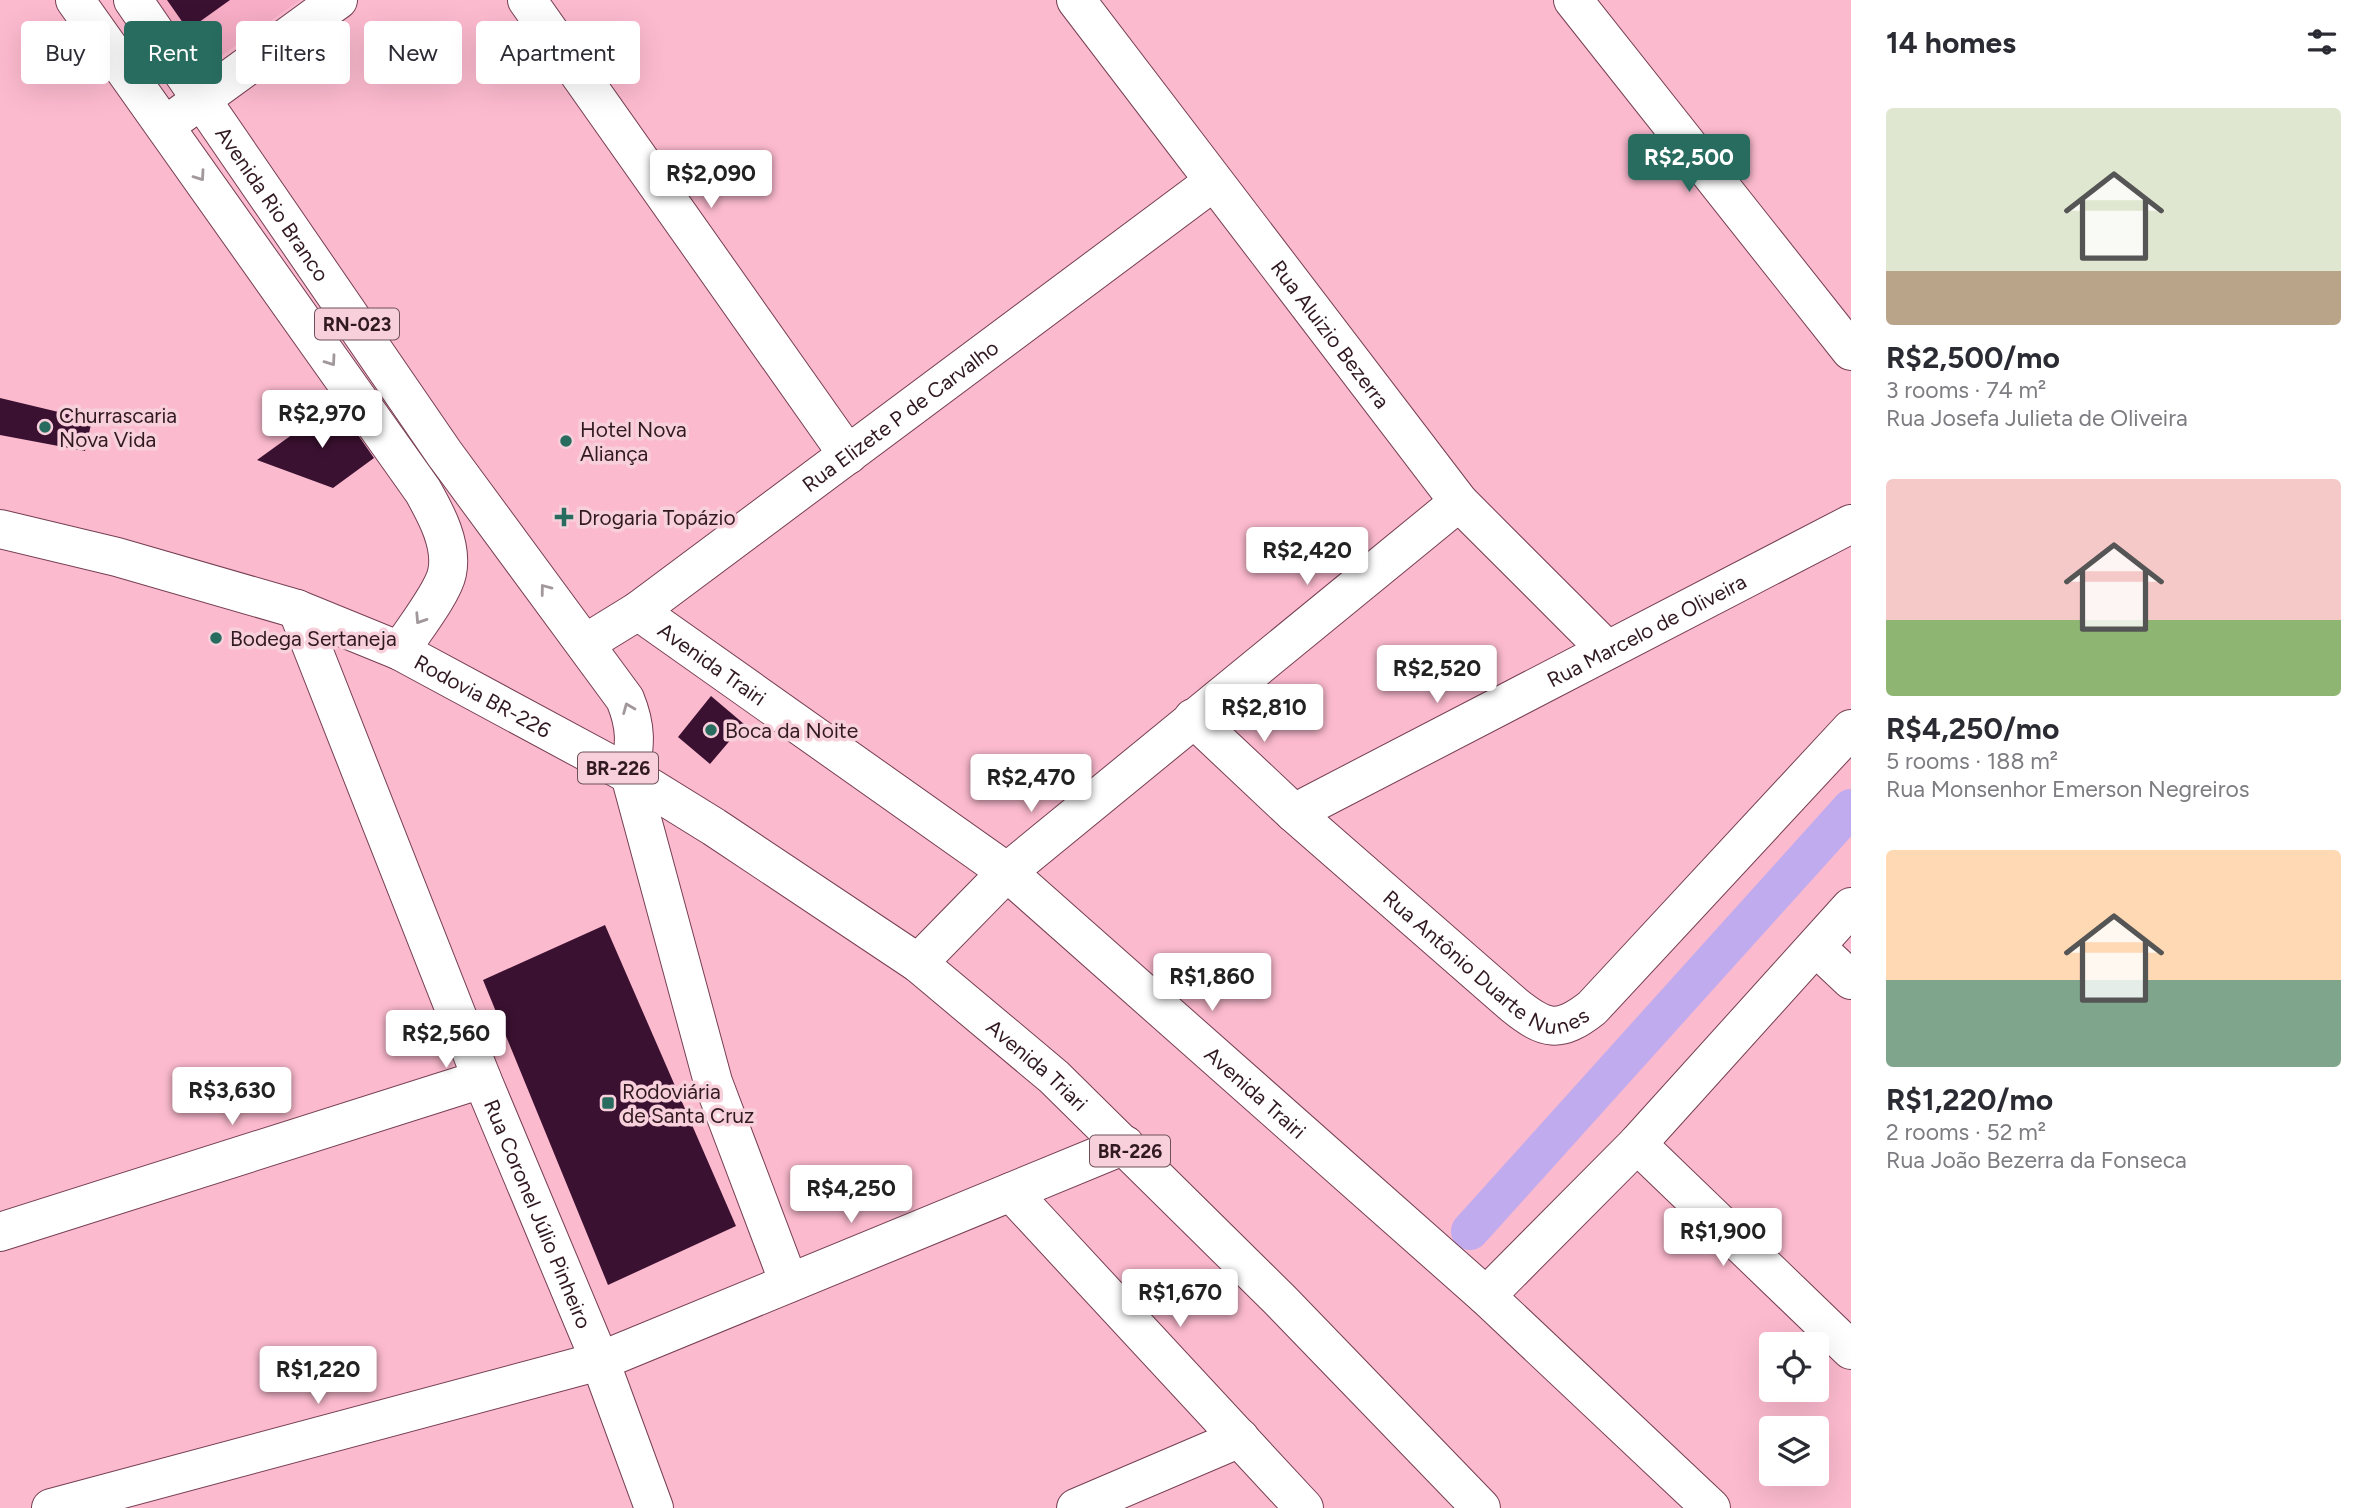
<!DOCTYPE html>
<html lang="en">
<head>
<meta charset="utf-8">
<style>
  body { margin:0; font-family:Figtree,sans-serif; background:#f2f2f3; color:#2b2b33; height:100vh; display:flex; flex-direction:column; font-size:26px; white-space:nowrap }
  * { box-sizing:border-box; margin:0 }
  p { font-size:23px; color:#7c7c81 }
  .icon { flex:none; width:38px; height:38px; fill:none; stroke:currentColor; stroke-width:2; stroke-linecap:round; stroke-linejoin:round }
  .map { position:relative; flex:1; overflow:hidden }
  .sheet { display:flex; flex-direction:column; background:#fff; width:525px }
  .sheet>* { flex:none }
  .banner { position:absolute; left:21px; top:21px; width:665px; height:63px; display:flex; gap:14px }
  .fabs { position:absolute; left:1759px; top:1332px; display:grid; gap:14px }
  .fabs a { display:grid; place-items:center; width:70px; height:70px; border-radius:7px; background:#fff; box-shadow:0 7px 28px #0002; font-size:35px }
  .price { position:absolute; translate:-50% -60px; padding:0 16px; border-radius:7px; background:#fff; color:#222; font-size:23px; line-height:46px; filter:drop-shadow(0 2px 4px #0008) }
  .price::after { content:''; position:absolute; left:50%; top:42px; width:21px; height:16px; margin-left:-10px; background:inherit; clip-path:polygon(0 0,100% 0,50% 100%) }
  .price.selected { background:#286c5f; color:#fff }
  ul { padding:0; list-style:none }
  li { display:grid; align-content:center; gap:14px; height:371px; padding:0 35px }
  li span { display:grid; place-items:center; height:217px; border-radius:7px; color:#555 }
  li>.icon { margin-inline-start:auto }
  span .icon { width:126px; height:126px; fill:#fffc; stroke-width:1 }
  li b { font-size:30px }
  h2 { display:flex; justify-content:space-between; align-items:center; height:84px; padding:0 35px; font-size:30px }
  .chip { padding:0 24px; border-radius:7px; background:#fff; box-shadow:0 7px 28px #0002; font-size:24px; line-height:63px }
  .chip.selected { background:#286c5f; color:#fff }
  main { display:flex; flex:1; min-height:0 }
  .map>svg:first-child { display:block }
  .built { fill:#f6adc5 }
  .lines { fill:none; stroke-linecap:round; stroke-linejoin:round }
  .canal { stroke:#bfabee; stroke-width:38 }
  .building { fill:#3b1131 }
  .minor-casing { stroke:#763f53; stroke-width:40 }
  .major-casing { stroke:#763f53; stroke-width:40 }
  .highway-casing { stroke:#763f53; stroke-width:40 }
  .minor { stroke:#fff; stroke-width:38 }
  .major { stroke:#fff; stroke-width:38 }
  .highway { stroke:#fff; stroke-width:38 }
  .oneway { stroke:#a2989c }
  .poi-dot { fill:#286c5f; stroke:#f8d0dc; stroke-width:2.5 }
  .labels { text-anchor:middle; dominant-baseline:central; stroke-width:7; stroke-linejoin:round; paint-order:stroke }
  .shield { fill:#f8d0dc; stroke:#6d505a; stroke-width:2 }
  .shield-label { font-size:19px; font-weight:bold; fill:#311922 }
  .street-label { font-size:21px; fill:#311922; stroke:#f8d0dc }
  .poi-label { font-size:21px; fill:#311922; stroke:#f8d0dc; text-anchor:start }
</style>
</head>
<body>
<main>
<div class="map">
<svg width="1851" height="1508" viewBox="0 0 1851 1508">
  <rect width="100%" height="100%" fill="#fcbacf"/>
  <path class="built" d="M143,0H300L196,74Z"/>
  <g class="lines">
    <path class="canal" d="M1470,1231L1851,808"/>
  </g>
  <path class="building" d="M167,0H230L188,30Z
    M0,398L92,420L85,451L0,435Z
    M336,403L374,458L333,488L257,460Z
    M711,696L744,724L710,764L678,737Z
    M605,925L736,1226L608,1285L483,980Z"/>
  <g class="lines">
    <defs>
      <g id="minor">
        <path d="M527,0L848,455"/>
        <path id="s1" d="M1076,0L1459,502L1607,650"/>
        <path d="M1573,0L1851,351"/>
        <path d="M165,126L338,0"/>
        <path id="s2" d="M297,609L482,1079L600,1361L654,1508"/>
        <path id="s3" d="M638,611L1007,872L1486,1296L1711,1508"/>
        <path id="s4" d="M586,643L638,611L1213,182"/>
        <path id="s5" d="M1193,718L1294,813L1514,1005C1545,1030 1559,1034 1592,1008L1851,729"/>
        <path d="M630,775L713,1082L789,1283"/>
        <path id="s6" d="M1294,813L1851,524"/>
        <path d="M1816,947L1851,980"/>
        <path d="M918,963L1007,872L1459,502"/>
        <path d="M1637,1144L1851,1350"/>
        <path d="M1011,1192L1304,1508"/>
        <path d="M0,1232L482,1079"/>
        <path d="M1486,1296L1637,1144L1851,907"/>
        <path d="M51,1508L600,1361L1125,1145"/>
        <path d="M1076,1508L1240,1438"/>
      </g>
      <g id="major">
        <path d="M75,0L423,491C436,514 453,545 447,573C443,593 412,632 400,651"/>
        <path id="s7" d="M133,0L444,453L625,699C637,728 635,744 630,775"/>
      </g>
      <g id="highway">
        <path id="s8" d="M0,529L117,557L297,609L400,651L630,775L714,827L918,963L1054,1077L1280,1300L1481,1508"/>
      </g>
    </defs>
    <use href="#minor" class="minor-casing"/>
    <use href="#major" class="major-casing"/>
    <use href="#highway" class="highway-casing"/>
    <use href="#minor" class="minor"/>
    <use href="#major" class="major"/>
    <use href="#highway" class="highway"/>
  </g>
  <defs><path id="oneway-chevron" d="M-2-3.5L2.5 0L-2 3.5" fill="none" stroke-width="1.6" stroke-linecap="round" stroke-linejoin="round" transform="scale(1.75)"/></defs>
  <g class="oneway">
    <use href="#oneway-chevron" transform="translate(200 176) rotate(55)"/>
    <use href="#oneway-chevron" transform="translate(331 361) rotate(55)"/>
    <use href="#oneway-chevron" transform="translate(545 589) rotate(-127)"/>
    <use href="#oneway-chevron" transform="translate(420 619) rotate(123)"/>
    <use href="#oneway-chevron" transform="translate(628 708) rotate(-112)"/>
  </g>
  <g class="poi-dot">
    <circle cx="45" cy="427" r="7"/>
    <circle cx="566" cy="441" r="7"/>
    <path d="M560.5 506.5h7v7h7v7h-7v7h-7v-7h-7v-7h7z"/>
    <circle cx="216" cy="638" r="7"/>
    <circle cx="711" cy="730" r="7"/>
    <rect x="601" y="1096" width="14" height="14" rx="3.5"/>
  </g>
  <g class="labels">
    <g class="shield">
      <rect x="315" y="308.5" width="84" height="31" rx="5"/>
      <rect x="578" y="752.5" width="80" height="31" rx="5"/>
      <rect x="1090" y="1135.5" width="80" height="31" rx="5"/>
    </g>
    <g class="shield-label">
      <text x="357" y="324">RN-023</text>
      <text x="618" y="768">BR-226</text>
      <text x="1130" y="1151">BR-226</text>
    </g>
    <g class="street-label">
      <text stroke="none"><textPath href="#s7" startOffset="247">Avenida Rio Branco</textPath></text>
      <text stroke="none"><textPath href="#s1" startOffset="420">Rua Aluizio Bezerra</textPath></text>
      <text stroke="none"><textPath href="#s4" startOffset="388">Rua Elizete P de Carvalho</textPath></text>
      <text stroke="none"><textPath href="#s6" startOffset="397">Rua Marcelo de Oliveira</textPath></text>
      <text stroke="none"><textPath href="#s3" startOffset="91">Avenida Trairi</textPath></text>
      <text stroke="none"><textPath href="#s8" startOffset="513">Rodovia BR-226</textPath></text>
      <text stroke="none"><textPath href="#s5" startOffset="387">Rua Antônio Duarte Nunes</textPath></text>
      <text stroke="none"><textPath href="#s8" startOffset="1181">Avenida Triari</textPath></text>
      <text stroke="none"><textPath href="#s3" startOffset="784">Avenida Trairi</textPath></text>
      <text stroke="none"><textPath href="#s2" startOffset="651">Rua Coronel Júlio Pinheiro</textPath></text>
    </g>
    <g class="poi-label">
      <text x="59" y="415">Churrascaria<tspan x="59" dy="24">Nova Vida</tspan></text>
      <text x="580" y="429">Hotel Nova<tspan x="580" dy="24">Aliança</tspan></text>
      <text x="578" y="517">Drogaria Topázio</text>
      <text x="230" y="638">Bodega Sertaneja</text>
      <text x="725" y="730">Boca da Noite</text>
      <text x="622" y="1091">Rodoviária<tspan x="622" dy="24">de Santa Cruz</tspan></text>
    </g>
  </g>
</svg>
<div class="fabs">
<a><svg class="icon" aria-label="locate" viewBox="0 0 24 24"><circle cx="12" cy="12" r="6"/><path d="M12 2v4M12 18v4M2 12h4M18 12h4"/></svg></a>
<a><svg class="icon" aria-label="layers" viewBox="0 0 24 24"><path d="M12 4l9 5-9 5-9-5zM3 14l9 5 9-5"/></svg></a>
</div>
<b class="price selected" style="left:1689px;top:194px">R$2,500</b>
<b class="price" style="left:711px;top:210px">R$2,090</b>
<b class="price" style="left:322px;top:450px">R$2,970</b>
<b class="price" style="left:1307px;top:587px">R$2,420</b>
<b class="price" style="left:1437px;top:705px">R$2,520</b>
<b class="price" style="left:1264px;top:744px">R$2,810</b>
<b class="price" style="left:1031px;top:814px">R$2,470</b>
<b class="price" style="left:1212px;top:1013px">R$1,860</b>
<b class="price" style="left:446px;top:1070px">R$2,560</b>
<b class="price" style="left:232px;top:1127px">R$3,630</b>
<b class="price" style="left:851px;top:1225px">R$4,250</b>
<b class="price" style="left:1723px;top:1268px">R$1,900</b>
<b class="price" style="left:1180px;top:1329px">R$1,670</b>
<b class="price" style="left:318px;top:1406px">R$1,220</b>
<div class="banner">
<a class="chip">Buy</a>
<a class="chip selected">Rent</a>
<a class="chip">Filters</a>
<a class="chip">New</a>
<a class="chip">Apartment</a>
</div>
</div>
<section class="sheet">
<h2>14 homes<svg class="icon" aria-label="filters" viewBox="0 0 24 24"><path d="M4 7h16M4 17h16"/><circle cx="9" cy="7" r="2"/><circle cx="15" cy="17" r="2"/></svg></h2>
<ul>
<li><span style="background:linear-gradient(#dfe7d0 75%,#b9a48a 0)"><svg class="icon" aria-label="home" viewBox="0 0 24 24"><path d="M3 11l9-7 9 7M6 9v11h12V9"/></svg></span><div><b>R$2,500/mo</b><p>3 rooms · 74 m²</p><p>Rua Josefa Julieta de Oliveira</p></div></li>
<li><span style="background:linear-gradient(#f6c9c9 65%,#8fb573 0)"><svg class="icon" aria-label="home" viewBox="0 0 24 24"><path d="M3 11l9-7 9 7M6 9v11h12V9"/></svg></span><div><b>R$4,250/mo</b><p>5 rooms · 188 m²</p><p>Rua Monsenhor Emerson Negreiros</p></div></li>
<li><span style="background:linear-gradient(#ffd9b3 60%,#7fa58c 0)"><svg class="icon" aria-label="home" viewBox="0 0 24 24"><path d="M3 11l9-7 9 7M6 9v11h12V9"/></svg></span><div><b>R$1,220/mo</b><p>2 rooms · 52 m²</p><p>Rua João Bezerra da Fonseca</p></div></li>
</ul>
</section>
</main>
</body>
</html>
